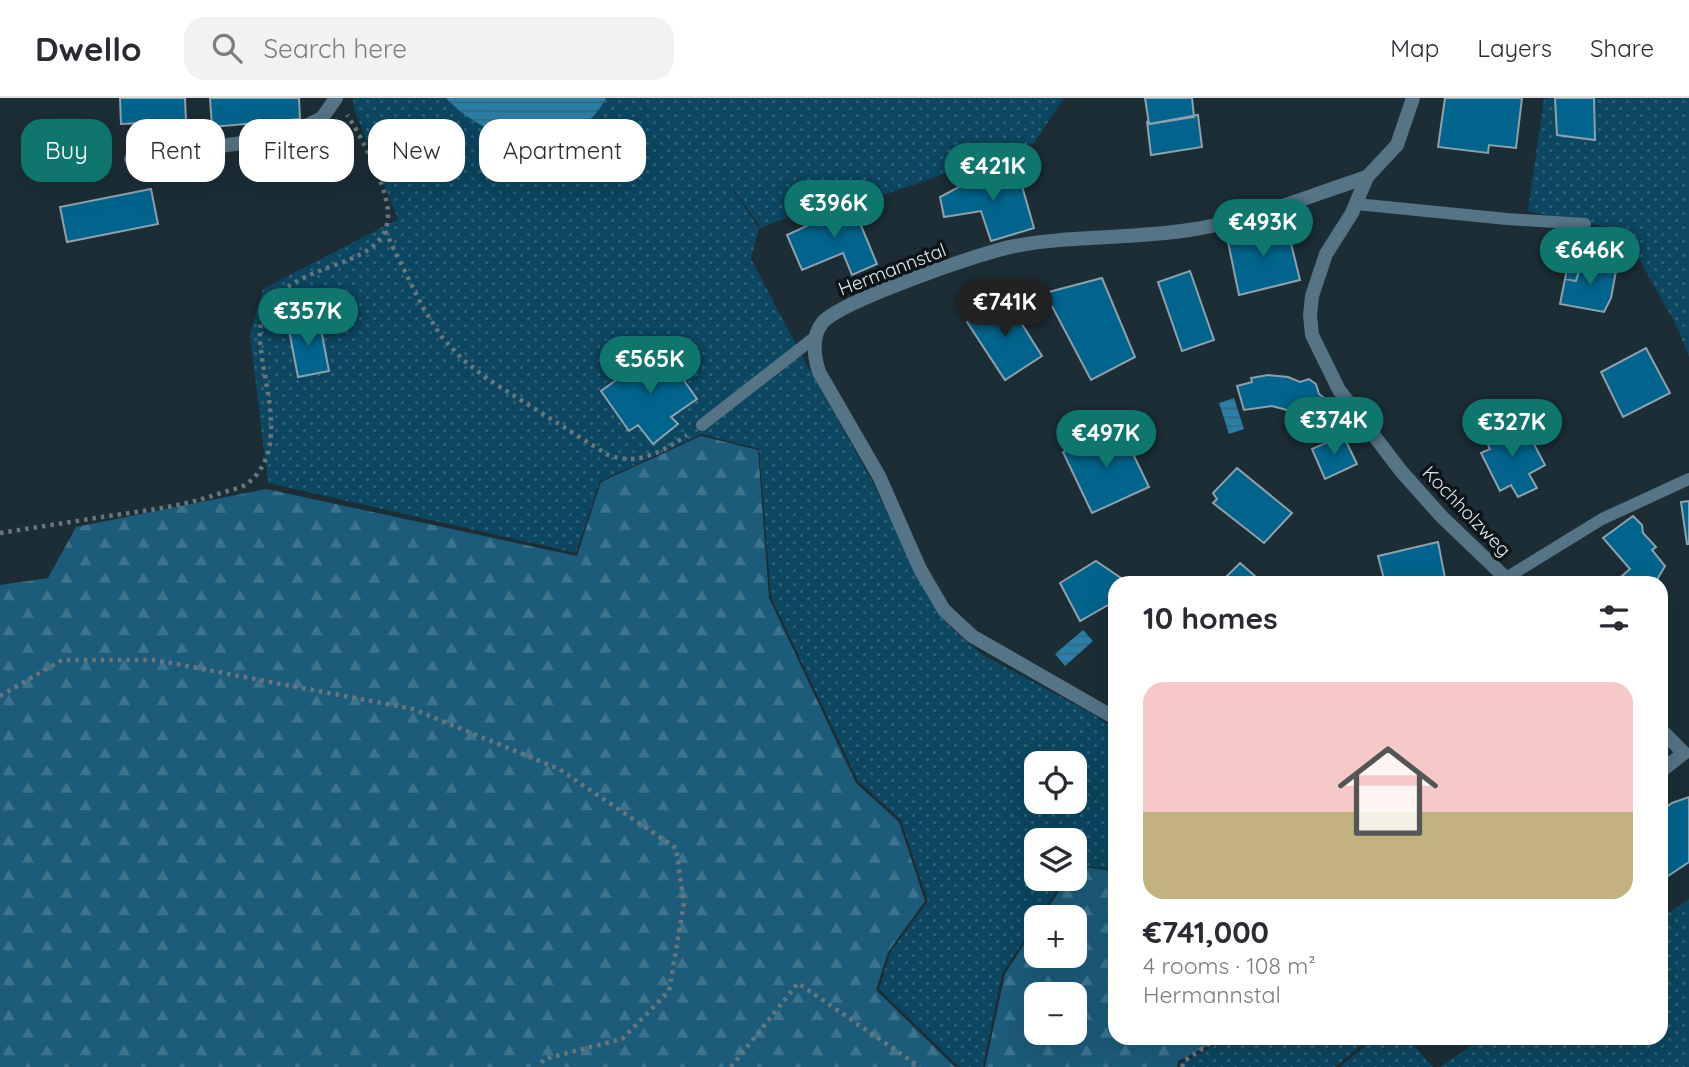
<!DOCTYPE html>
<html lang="en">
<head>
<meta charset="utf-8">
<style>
  body { margin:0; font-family:Quicksand,sans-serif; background:#f2f2f3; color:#2b2b33; height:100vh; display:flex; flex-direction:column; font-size:26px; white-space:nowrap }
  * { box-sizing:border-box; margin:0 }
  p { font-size:23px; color:#7c7c81 }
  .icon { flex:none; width:38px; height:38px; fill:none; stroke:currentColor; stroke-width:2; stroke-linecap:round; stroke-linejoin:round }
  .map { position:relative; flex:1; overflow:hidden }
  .sheet { position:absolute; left:1108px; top:478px; width:560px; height:469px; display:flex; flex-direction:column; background:#fff; border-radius:21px; box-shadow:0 7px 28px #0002 }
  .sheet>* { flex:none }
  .top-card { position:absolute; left:21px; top:21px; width:665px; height:63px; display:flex; gap:14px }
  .fabs { position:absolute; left:1024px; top:653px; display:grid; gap:14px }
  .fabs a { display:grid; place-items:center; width:63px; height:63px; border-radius:14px; background:#fff; box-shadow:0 7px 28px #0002; font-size:35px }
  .price { position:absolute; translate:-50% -60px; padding:0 16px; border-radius:24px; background:#0f766e; color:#fff; font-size:23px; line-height:46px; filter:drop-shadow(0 2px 4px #0008) }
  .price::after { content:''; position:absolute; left:50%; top:42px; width:21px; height:16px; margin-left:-10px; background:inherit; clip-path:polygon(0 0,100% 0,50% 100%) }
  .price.active { background:#222; color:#fff }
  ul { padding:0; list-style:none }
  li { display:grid; align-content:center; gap:14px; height:371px; padding:0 35px }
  li span { display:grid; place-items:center; height:217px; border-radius:21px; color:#555 }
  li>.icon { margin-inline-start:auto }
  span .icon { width:126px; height:126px; fill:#fffc; stroke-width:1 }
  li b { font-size:30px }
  h2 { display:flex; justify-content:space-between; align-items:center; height:84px; padding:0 35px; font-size:30px }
  .pill { padding:0 24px; border-radius:21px; background:#fff; box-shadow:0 7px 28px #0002; font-size:24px; line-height:63px }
  .pill.active { background:#0f766e; color:#fff }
  header { display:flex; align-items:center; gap:42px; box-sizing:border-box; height:98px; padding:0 35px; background:#fff; border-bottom:2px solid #e1e1e2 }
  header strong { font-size:33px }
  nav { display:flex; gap:38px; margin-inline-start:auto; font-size:24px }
  .search { width:490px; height:63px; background:#f2f2f3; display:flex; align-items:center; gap:18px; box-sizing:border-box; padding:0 24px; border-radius:21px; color:#7c7c81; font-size:26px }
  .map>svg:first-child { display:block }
  .grass { fill:url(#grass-dots); fill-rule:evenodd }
  .forest { fill:url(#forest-firs); fill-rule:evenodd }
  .water { fill:url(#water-rules) }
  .building { fill:#00648c; stroke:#8da1ad; stroke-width:2 }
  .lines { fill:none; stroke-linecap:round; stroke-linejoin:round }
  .path { stroke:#68767e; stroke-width:4.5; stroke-dasharray:3.5 5; stroke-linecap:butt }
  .service { stroke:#557486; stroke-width:12 }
  .minor { stroke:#557486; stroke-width:14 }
  .labels { text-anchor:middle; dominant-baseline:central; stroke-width:7; stroke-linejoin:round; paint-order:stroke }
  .street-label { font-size:19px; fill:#dfe9ef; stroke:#0d1418 }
</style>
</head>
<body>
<header>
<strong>Dwello</strong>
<div class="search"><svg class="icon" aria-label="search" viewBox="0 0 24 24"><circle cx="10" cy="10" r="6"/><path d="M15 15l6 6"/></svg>Search here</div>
<nav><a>Map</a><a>Layers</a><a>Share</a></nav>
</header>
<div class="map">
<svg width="1689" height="969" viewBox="0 0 1689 969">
  <defs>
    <pattern id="grass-dots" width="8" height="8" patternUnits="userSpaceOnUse" patternTransform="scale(1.75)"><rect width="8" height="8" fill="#0c4660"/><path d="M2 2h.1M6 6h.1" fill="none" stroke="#2f6177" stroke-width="1.8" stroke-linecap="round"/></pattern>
    <pattern id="forest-firs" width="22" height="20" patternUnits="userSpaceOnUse" patternTransform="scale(1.75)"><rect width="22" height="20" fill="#1c5b7a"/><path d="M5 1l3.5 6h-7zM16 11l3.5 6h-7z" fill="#3d738d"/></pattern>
    <pattern id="water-rules" width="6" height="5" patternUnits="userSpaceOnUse" patternTransform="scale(1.75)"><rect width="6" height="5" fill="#2b7fa7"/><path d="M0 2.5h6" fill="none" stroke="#356881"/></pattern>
  </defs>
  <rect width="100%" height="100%" fill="#1c2d36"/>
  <path class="grass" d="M353,0H703L700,10L704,0H1064L1033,46L871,101L864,87L761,130L713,63L759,130L751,161L801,256L873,385L928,499L951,530L983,557L1093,616L1115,632V771L1075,767L1074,742H1036V780L1064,781L1039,819H1036V824L1002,876L983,969H959L879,891L890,855L928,803L901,722L858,683L771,499L759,351L702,336L600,383L576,455L268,385L250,237L263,191L398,121L354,11ZM1036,665H1074V704H1036Z
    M1544,0H1689V259L1676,227L1623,132L1528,113Z
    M1689,801V969H1440L1483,940H1661V820Z
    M1229,940H1370L1335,969H1180L1181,965Z
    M1374,940H1407L1433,969H1340Z"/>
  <path class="forest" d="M701,338L758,352L769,500L856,685L899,724L925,803L888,854L876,892L955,969H0V487L48,480L76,429L266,391L577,458L601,384Z
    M1075,768L1115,773V940H1224L1178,963L1177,969H985L1005,876L1036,828V858H1074V819H1042L1067,781L1074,780ZM1036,896H1074V934H1036Z"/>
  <path class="water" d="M446,0H606C601,9 591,24 581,28C571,34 523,40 511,38C487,34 462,17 446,0Z
    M1234,300L1244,331L1229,336L1219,305Z
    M1083,532L1093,543L1065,568L1055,556Z"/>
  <path class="building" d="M120,0H185L186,23L121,26Z
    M210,0H299L300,21L212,29Z
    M1145,0H1192L1194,19L1149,26Z
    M1445,0H1522L1516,50L1489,47L1488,55L1438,49Z
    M1555,0H1594L1595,42L1557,37Z
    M1198,17L1202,49L1151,57L1147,23L1149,26Z
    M1016,67L1034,130L991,143L981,113L944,119L940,99L972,82Z
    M151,91L158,126L67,144L60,109Z
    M850,101L877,166L852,177L843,155L802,172L787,137L813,125Z
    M1286,125L1300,182L1239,197L1227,139Z
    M1598,135L1620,139L1612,167L1593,163Z
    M1570,153L1585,156L1576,183L1565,181Z
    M1584,162L1617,168L1611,200L1604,214L1560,206L1565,181L1576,183L1580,167H1582Z
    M1190,173L1214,242L1182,253L1158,184Z
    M1102,180L1135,259L1091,282L1045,195Z
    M1006,201L1042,258L1005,282L967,224Z
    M319,221L329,273L298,279L288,227Z
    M661,250L697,301L671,319L678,326L653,346L638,327L629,333L601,293Z
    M1646,250L1670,295L1623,319L1601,274Z
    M1268,277L1288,279L1300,284L1309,281L1316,286L1319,296L1331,305L1327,310L1339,323L1343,337L1324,345L1312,328L1302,319L1287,312L1272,308L1244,312L1237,288L1252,284L1251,280Z
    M1503,323L1512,339L1526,331L1545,367L1529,376L1537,390L1518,399L1511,387L1500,393L1481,355L1490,351L1483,337Z
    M1120,329L1149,389L1092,415L1063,354Z
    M1343,337L1357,366L1325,381L1312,351Z
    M1237,370L1292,415L1264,445L1213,405L1217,401L1213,395Z
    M1689,403V446H1687L1681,404Z
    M1633,418L1642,427L1643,435L1656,449L1652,452L1665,468L1655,485H1614L1630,471L1603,440Z
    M1438,444L1446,485H1385L1378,458Z
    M1096,463L1121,480L1124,485H1115V503L1080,523L1060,485Z
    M1240,465L1263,485H1223L1222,483Z
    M1689,699V764L1662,782L1661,713L1672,705Z"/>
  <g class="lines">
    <path class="path" d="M385,133L422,208L441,238L462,261L486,280L608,357C638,368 662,354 687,337
      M0,435C38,429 77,423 115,417C152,412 188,407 224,394C231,392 242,390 248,385C285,355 268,300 262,260C260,246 258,232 263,218C293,148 425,184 378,78C369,56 360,36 347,17
      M0,598L62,562H155L413,611L559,671L676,750L684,805L669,893L622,941L544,961L539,969
      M731,969L798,885L920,969
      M1182,969L1184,963L1218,940"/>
    <path class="service" d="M1356,106L1507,121L1585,126
      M702,327L815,239
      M1506,480L1602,421L1689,381"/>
    <path class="minor" d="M1413,0L1397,47L1367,79L1352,115L1326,156L1312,198L1310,217L1312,237L1339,292L1401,373L1442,419L1511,485
      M131,61L283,39L322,20L336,0
      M1115,620L972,538L944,512L920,471L879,378L819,274C814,258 811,238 823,224C842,203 982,154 1015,148C1072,137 1132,141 1189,132C1250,123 1309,98 1367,79
      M1661,632L1684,655L1661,673"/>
  </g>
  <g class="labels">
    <g class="street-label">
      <text transform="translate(892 171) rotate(-21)">Hermannstal</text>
      <text transform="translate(1467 413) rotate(46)">Kochholzweg</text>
    </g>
  </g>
</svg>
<div class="fabs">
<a><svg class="icon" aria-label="locate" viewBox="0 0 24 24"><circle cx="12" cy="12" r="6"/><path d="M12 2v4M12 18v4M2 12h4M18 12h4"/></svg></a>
<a><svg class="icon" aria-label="layers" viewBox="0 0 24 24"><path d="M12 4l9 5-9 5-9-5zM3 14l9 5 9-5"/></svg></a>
<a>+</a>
<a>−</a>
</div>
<b class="price" style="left:993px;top:105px">€421K</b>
<b class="price" style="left:834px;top:142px">€396K</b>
<b class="price" style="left:1263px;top:161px">€493K</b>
<b class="price" style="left:1590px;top:189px">€646K</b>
<b class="price active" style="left:1005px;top:241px">€741K</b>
<b class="price" style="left:308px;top:250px">€357K</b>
<b class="price" style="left:650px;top:298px">€565K</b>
<b class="price" style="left:1334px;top:359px">€374K</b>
<b class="price" style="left:1512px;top:361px">€327K</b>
<b class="price" style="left:1106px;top:372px">€497K</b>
<div class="top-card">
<a class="pill active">Buy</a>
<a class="pill">Rent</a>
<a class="pill">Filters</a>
<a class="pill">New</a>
<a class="pill">Apartment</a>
</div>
<section class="sheet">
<h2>10 homes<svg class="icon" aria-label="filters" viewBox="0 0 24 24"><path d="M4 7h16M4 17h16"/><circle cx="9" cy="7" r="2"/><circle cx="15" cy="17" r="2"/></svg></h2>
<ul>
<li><span style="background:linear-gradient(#f6c9c9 60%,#c2b280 0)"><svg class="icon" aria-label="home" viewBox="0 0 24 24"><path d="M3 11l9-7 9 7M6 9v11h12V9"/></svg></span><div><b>€741,000</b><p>4 rooms · 108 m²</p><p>Hermannstal</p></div></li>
</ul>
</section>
</div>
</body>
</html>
